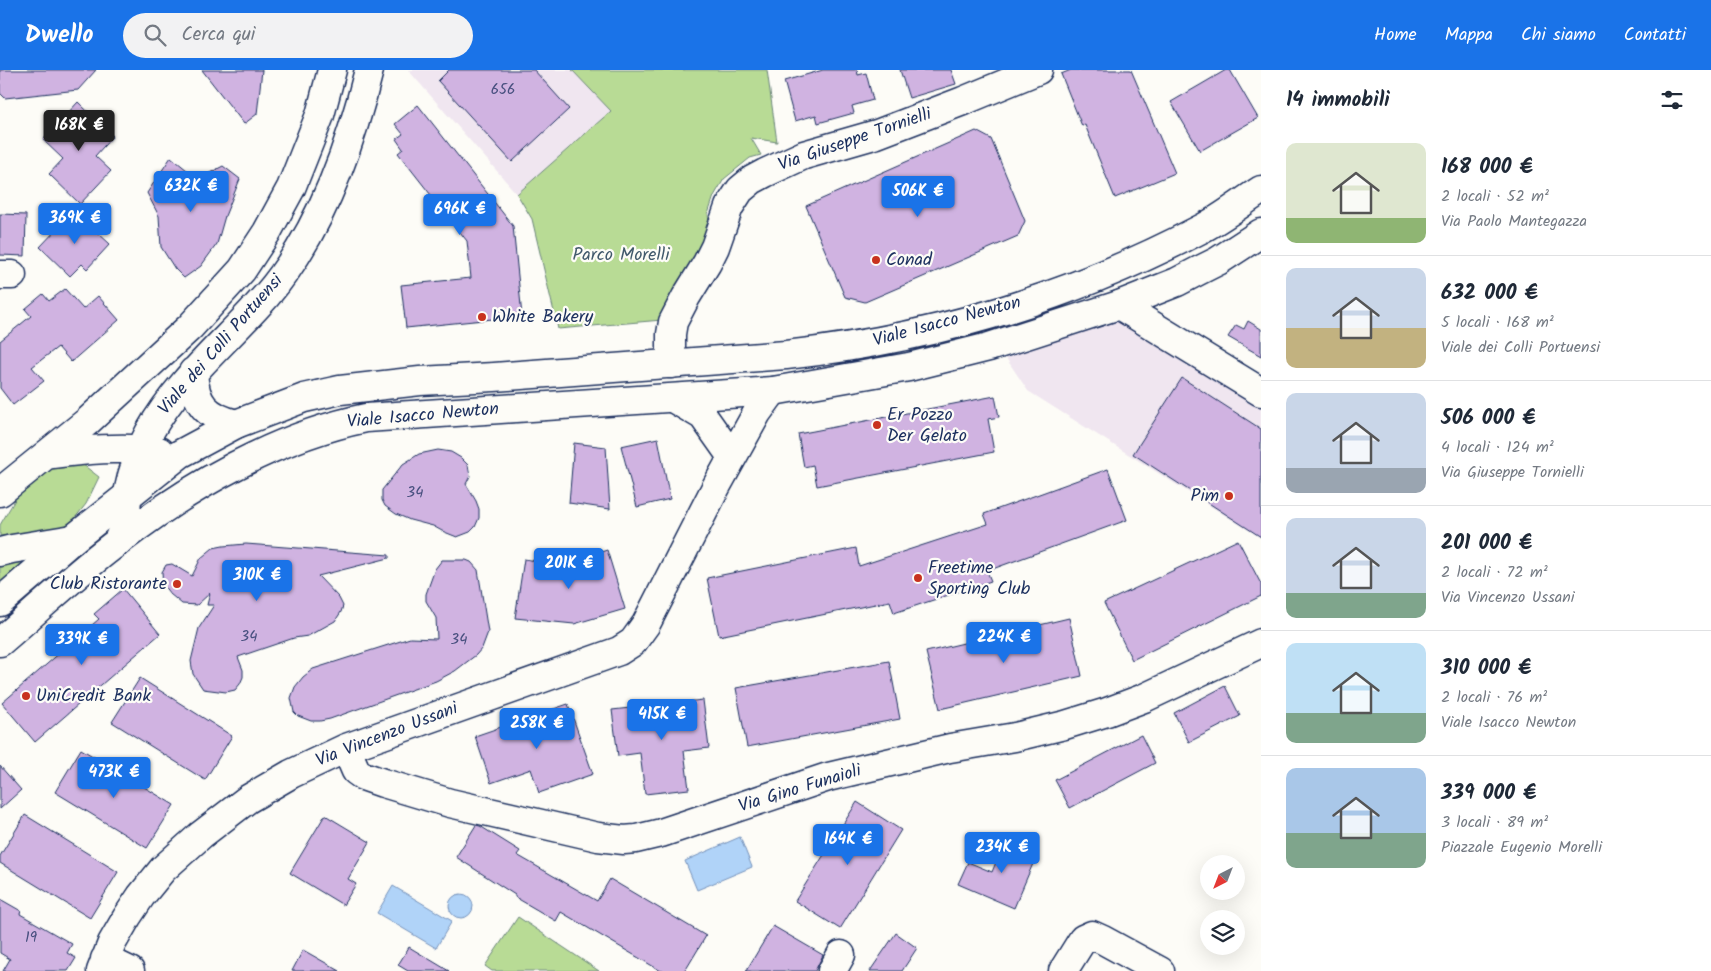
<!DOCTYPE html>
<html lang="it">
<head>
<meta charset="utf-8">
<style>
  body { margin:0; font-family:Kalam,sans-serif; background:#f2f2f3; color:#1f2937; height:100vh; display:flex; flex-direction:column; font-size:19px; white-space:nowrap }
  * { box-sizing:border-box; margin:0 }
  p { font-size:16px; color:#747a83 }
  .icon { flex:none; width:28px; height:28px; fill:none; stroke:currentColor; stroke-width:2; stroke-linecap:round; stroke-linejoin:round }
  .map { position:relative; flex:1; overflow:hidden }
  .side { display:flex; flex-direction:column; background:#fff; width:450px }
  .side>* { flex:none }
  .needle { width:32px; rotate:222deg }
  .fabs { position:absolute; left:1200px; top:785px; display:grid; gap:10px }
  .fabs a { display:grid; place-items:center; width:45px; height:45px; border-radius:50%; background:#fff; box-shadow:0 5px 20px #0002; font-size:25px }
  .price { position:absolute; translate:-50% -42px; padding:0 11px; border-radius:5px; background:#1a73e8; color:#fff; font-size:16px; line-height:32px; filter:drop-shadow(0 1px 2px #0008) }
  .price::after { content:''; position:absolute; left:50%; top:30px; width:15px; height:11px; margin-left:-8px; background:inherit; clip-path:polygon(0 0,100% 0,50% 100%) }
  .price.active { background:#222; color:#fff }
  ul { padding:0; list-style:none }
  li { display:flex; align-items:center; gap:15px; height:125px; padding:0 25px }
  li+li { border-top:1px solid #e0e1e3 }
  li span { display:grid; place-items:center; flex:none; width:140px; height:100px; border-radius:10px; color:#555 }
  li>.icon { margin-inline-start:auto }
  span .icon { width:60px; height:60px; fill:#fffc; stroke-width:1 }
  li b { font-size:21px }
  h2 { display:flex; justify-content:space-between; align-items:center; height:60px; padding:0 25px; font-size:21px }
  header { display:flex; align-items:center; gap:30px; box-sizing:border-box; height:70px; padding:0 25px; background:#1a73e8; color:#fff }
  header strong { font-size:24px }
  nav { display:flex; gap:28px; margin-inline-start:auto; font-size:18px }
  .search { width:350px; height:45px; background:#f2f2f3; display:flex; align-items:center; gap:12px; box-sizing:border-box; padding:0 18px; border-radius:28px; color:#747a83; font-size:19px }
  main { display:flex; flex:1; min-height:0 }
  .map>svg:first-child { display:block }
  .built { fill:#f0e6f0 }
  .green { fill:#b8db95; stroke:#6a857a }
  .water { fill:#b0d3f8; stroke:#7491ba }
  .building { fill:#d0b3e1; stroke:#1b2f5e }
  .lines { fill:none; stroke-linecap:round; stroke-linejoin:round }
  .minor-casing { stroke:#1b2f5e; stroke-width:31 }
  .major-casing { stroke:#1b2f5e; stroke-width:31 }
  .minor { stroke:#fdfcf7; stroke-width:28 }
  .major { stroke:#fdfcf7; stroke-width:28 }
  .poi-dot { fill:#c8321e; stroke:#fdfcf7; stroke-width:2 }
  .labels { text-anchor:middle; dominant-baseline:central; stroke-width:4.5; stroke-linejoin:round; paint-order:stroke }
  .number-label { font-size:15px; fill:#48507f }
  .street-label { font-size:18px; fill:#1b2f5e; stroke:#fdfcf7 }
  .park-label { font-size:18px; fill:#425a6c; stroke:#fdfcf7 }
  .poi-label { font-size:18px; fill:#1b2f5e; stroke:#fdfcf7; text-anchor:start }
</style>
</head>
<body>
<header>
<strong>Dwello</strong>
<div class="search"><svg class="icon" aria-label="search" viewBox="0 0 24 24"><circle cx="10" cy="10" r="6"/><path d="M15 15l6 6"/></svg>Cerca qui</div>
<nav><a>Home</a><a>Mappa</a><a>Chi siamo</a><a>Contatti</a></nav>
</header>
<main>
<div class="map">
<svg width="1261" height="901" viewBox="0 0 1261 901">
  <rect width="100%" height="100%" fill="#fdfcf7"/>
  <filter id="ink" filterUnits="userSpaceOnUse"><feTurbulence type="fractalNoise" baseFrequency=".02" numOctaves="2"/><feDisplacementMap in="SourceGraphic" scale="10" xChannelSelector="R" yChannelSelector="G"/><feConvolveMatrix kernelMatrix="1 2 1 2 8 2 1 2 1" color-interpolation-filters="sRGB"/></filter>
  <g filter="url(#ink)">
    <path class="built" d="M408,0H572L611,41L517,124Z
      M1115,248L1261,333V468L1028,321L1006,288Z"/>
    <path class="green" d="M572,0H767L777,72L751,68L761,85L750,88L724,109L714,126L708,144L711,171L662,250L558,259L532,149L517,124L611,41Z
      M54,394H82L99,407L86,434L67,458L0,466V455L16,428Z
      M31,488L0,514V496Z
      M518,847L599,901H492L485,896Z"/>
    <path class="water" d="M740,767L752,797L697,820L685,791Z
      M393,816L452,851L436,878L377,843Z
      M449 836a12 12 0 1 1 24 0a12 12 0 1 1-24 0Z"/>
    <path class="building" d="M0,0H96L78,20L5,28L0,23Z
      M202,0H262L257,44L244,54Z
      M449,0H534L569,39L512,92L438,11Z
      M823,0H857L858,5L866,3L873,30L852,36L854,43L818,53L816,45L795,51L784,11Z
      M900,0H951L956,14L909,28Z
      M1071,0H1131L1175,103L1115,128L1085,55L1082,56L1061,4Z
      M1226,0H1230L1258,48L1200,81L1171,32Z
      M78,32L113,66L95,86L111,101L80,134L49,104L63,89L43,70Z
      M418,35L513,156L522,246L406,258L401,215L471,208L467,171L398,83L403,79L396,69L403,64L395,54Z
      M976,61L991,69L1025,151L1018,166L865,232L845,227L806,136Z
      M171,87L198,109L223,96L240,109L225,146L217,174L201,196L184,208L175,199L161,177L159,146L147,123Z
      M74,141L110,174L87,199L82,194L70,206L40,177Z
      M0,144L26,145L25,186L0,185Z
      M65,219L83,239L98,226L119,250L71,292L58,277L32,297L44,311L13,335L0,318V271L31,246L25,239L43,224L49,231Z
      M1248,251L1261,259V286L1228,267L1236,255L1244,259Z
      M1182,308L1261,359V467L1133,384Z
      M995,326L999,347L988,349L994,382L817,416L813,395L804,397L798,364Z
      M658,368L670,429L637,437L621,376Z
      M574,373L606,377L610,439L569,433Z
      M438,380L451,382L461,388L468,395L470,406L466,414L476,431L479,439V448L475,457L470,462L457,467L442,461L433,456L410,450L396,444L385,436L382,430V420L403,394L419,384Z
      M1108,399L1127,450L987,501L991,511L894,543L890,531L719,566L707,508L856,478L859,496L988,454L984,444Z
      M1238,470L1261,514V526L1132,590L1104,533Z
      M246,474L389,485V488L318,506L339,528L343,536L341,542L335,551L308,566L294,568L238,587L243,600V607L240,614L235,620L226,622L203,619L193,604L191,591L199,558L214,535H207L210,523L197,535L182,534L170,524L163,515L162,502L166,495L172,494L192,506L201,488L213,478L223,476Z
      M607,480L625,539L574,554L515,548L524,489L557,494L575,491Z
      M442,490H466L471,492L478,500L488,562L482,578L476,585L455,601L436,611L330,649L320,651H311L298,646L294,642L291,628L295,617L303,607L313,599L410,568L437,569L436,548L426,531V524L435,499Z
      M123,519L160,564L35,672L2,633L99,549L94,544Z
      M1069,548L1082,606L940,639L926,582Z
      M889,591L900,649L747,677L736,618Z
      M140,608L232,666L205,710L112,652Z
      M1225,616L1240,646L1189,672L1174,643Z
      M703,630L709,678L684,681L689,719L645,724L640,683L618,686L612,640Z
      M568,634L593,704L539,723L531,699L491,713L475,666Z
      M1141,665L1155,693L1070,738L1055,710Z
      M81,679L174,735L147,778L55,722Z
      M0,696L21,720L0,739Z
      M857,732L901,760L840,859L795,831Z
      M25,745L118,802L90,848L0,793V786Z
      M325,745L370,772L348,809L356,814L343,835L290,803Z
      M476,755L480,756L520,781L517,785L597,831L610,809L706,866L685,901H661L561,842L556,851L515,827V825L456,787Z
      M1006,768L1038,782L1014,838L958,814L968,792L992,802Z
      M0,829L21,841L20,844L72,874L67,883L76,888L68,901H3L10,889L0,883Z
      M773,856L823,885L815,901H746Z
      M896,863L917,878L902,901H870Z
      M409,877L449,901H408L398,895Z
      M303,880L340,901H292Z"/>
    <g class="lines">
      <defs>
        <path id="minor" d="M0,205H12
          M1119,235L1261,322
          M671,294V264L673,252L686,227L707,193L715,177L729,137L740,120L752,110L765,103L804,85L877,64L963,31L1038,0
          M193,302C195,334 206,346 236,354
          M674,329L703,346L732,387
          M46,385C83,380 122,376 159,381
          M0,422L88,351L190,257L242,200L267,162L291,118L320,45L332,0
          M118,471C122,462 125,452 126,442C127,436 126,429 128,423C132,403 139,381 149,363C179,309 227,271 267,225C319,164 350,78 369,0
          M0,482L12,479L73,469
          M346,678L356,701L363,706L383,713L450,733L598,767L624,770L636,769L661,763L828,707L950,678L1015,667L1065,655L1107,642L1144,628L1261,573
          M105,889L130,901
          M101,901L112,873L127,847L141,826L163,799L201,765L248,729L291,704L346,678L619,581L633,572L646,554L716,417L757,343L773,321
          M832,901L841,885
          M1063,901L1083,869L1092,865L1103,870L1160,901"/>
        <path id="major" d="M0,532L73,469L180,384L236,354L304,328L340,320L420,311L494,307L786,285C930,269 1072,227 1201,159C1222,148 1241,133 1261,120
          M0,572C39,539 77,502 119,471C190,416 277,366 366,348L773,321L909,297L989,277L1119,235L1177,212L1198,201L1218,191L1261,163"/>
      </defs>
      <use href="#minor" class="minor-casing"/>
      <use href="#major" class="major-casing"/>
      <use href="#minor" class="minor"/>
      <use href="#major" class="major"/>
    </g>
  </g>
  <g class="poi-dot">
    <circle cx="876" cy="190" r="5"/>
    <circle cx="482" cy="247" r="5"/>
    <circle cx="877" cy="355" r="5"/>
    <circle cx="1229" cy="426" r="5"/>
    <circle cx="918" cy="508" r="5"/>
    <circle cx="177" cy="514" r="5"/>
    <circle cx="26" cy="626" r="5"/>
  </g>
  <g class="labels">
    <g class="number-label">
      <text x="503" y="20">656</text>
      <text x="415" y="423">34</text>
      <text x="249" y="567">34</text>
      <text x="459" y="570">34</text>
      <text x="31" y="868">19</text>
    </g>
    <g class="street-label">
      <text transform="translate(855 70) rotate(-19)">Via Giuseppe Tornielli</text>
      <text transform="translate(947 252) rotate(-15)">Viale Isacco Newton</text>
      <text transform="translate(221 275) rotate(-49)">Viale dei Colli Portuensi</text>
      <text transform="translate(423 346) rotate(-5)">Viale Isacco Newton</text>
      <text transform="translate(387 665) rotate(-21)">Via Vincenzo Ussani</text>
      <text transform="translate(800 719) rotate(-17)">Via Gino Funaioli</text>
    </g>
    <g class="park-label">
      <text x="621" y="185">Parco Morelli</text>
    </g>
    <g class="poi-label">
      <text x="886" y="190">Conad</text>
      <text x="492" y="247">White Bakery</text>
      <text x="887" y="345">Er Pozzo<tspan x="887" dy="21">Der Gelato</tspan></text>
      <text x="1219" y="426" text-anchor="end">Pim</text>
      <text x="928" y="498">Freetime<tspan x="928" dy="21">Sporting Club</tspan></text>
      <text x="167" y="514" text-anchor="end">Club Ristorante</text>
      <text x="36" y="626">UniCredit Bank</text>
    </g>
  </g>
</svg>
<div class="fabs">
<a><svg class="needle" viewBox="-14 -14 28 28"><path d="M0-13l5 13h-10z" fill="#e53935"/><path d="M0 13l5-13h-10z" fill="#747a83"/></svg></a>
<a><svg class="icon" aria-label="layers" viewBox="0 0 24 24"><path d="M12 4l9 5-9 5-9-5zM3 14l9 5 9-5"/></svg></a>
</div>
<b class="price active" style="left:79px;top:82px">168K €</b>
<b class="price" style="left:191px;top:143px">632K €</b>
<b class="price" style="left:918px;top:148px">506K €</b>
<b class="price" style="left:460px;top:166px">696K €</b>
<b class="price" style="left:75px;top:175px">369K €</b>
<b class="price" style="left:569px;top:520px">201K €</b>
<b class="price" style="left:257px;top:532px">310K €</b>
<b class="price" style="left:1004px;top:594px">224K €</b>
<b class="price" style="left:82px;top:596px">339K €</b>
<b class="price" style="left:662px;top:671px">415K €</b>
<b class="price" style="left:537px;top:680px">258K €</b>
<b class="price" style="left:114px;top:729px">473K €</b>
<b class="price" style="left:848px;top:796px">164K €</b>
<b class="price" style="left:1002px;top:804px">234K €</b>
</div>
<section class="side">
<h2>14 immobili<svg class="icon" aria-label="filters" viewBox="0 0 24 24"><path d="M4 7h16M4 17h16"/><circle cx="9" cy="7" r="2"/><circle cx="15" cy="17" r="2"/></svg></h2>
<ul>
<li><span style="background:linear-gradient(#dfe7d0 75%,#8fb573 0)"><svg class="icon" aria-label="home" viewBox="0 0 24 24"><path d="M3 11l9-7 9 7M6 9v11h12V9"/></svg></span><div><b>168 000 €</b><p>2 locali · 52 m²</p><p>Via Paolo Mantegazza</p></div></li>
<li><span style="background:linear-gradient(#c9d6e8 60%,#c2b280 0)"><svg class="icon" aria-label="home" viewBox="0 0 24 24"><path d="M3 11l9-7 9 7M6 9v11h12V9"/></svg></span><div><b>632 000 €</b><p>5 locali · 168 m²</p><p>Viale dei Colli Portuensi</p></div></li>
<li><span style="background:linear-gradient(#c9d6e8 75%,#9aa5b1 0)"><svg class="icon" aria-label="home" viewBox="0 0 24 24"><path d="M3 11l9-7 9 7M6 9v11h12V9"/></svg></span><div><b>506 000 €</b><p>4 locali · 124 m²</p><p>Via Giuseppe Tornielli</p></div></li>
<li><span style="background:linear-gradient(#c9d6e8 75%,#7fa58c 0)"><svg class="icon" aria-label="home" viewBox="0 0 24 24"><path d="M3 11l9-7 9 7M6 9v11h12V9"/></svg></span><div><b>201 000 €</b><p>2 locali · 72 m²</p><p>Via Vincenzo Ussani</p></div></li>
<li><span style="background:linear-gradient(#bfe0f5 70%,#7fa58c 0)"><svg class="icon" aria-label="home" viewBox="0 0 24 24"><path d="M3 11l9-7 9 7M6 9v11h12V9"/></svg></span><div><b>310 000 €</b><p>2 locali · 76 m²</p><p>Viale Isacco Newton</p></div></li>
<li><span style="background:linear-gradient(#a9c7e8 65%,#7fa58c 0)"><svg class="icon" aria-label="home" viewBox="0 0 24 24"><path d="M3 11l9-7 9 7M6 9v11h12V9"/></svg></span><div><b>339 000 €</b><p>3 locali · 89 m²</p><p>Piazzale Eugenio Morelli</p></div></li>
</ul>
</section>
</main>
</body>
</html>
